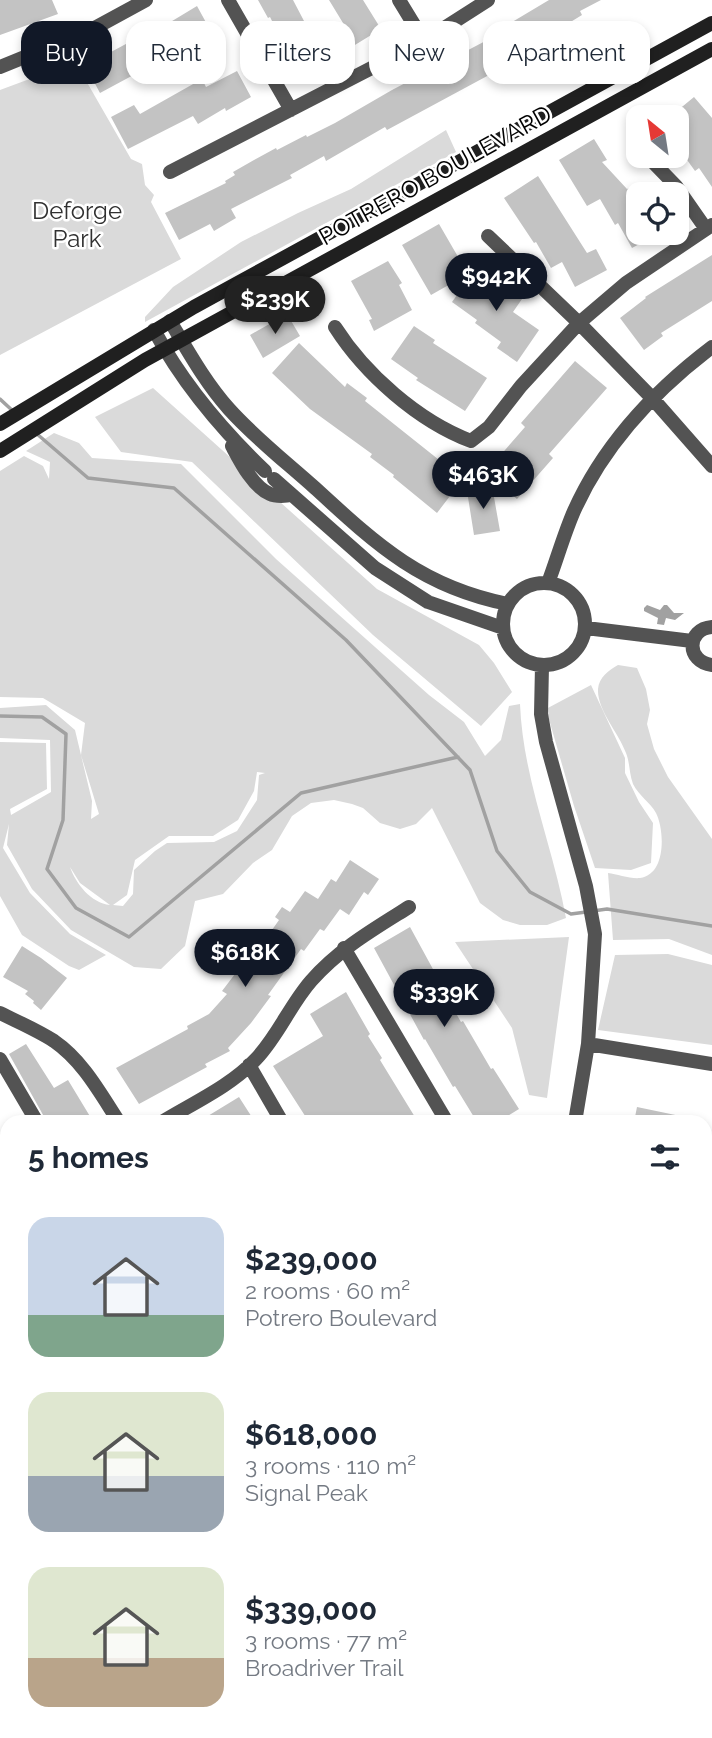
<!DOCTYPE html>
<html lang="en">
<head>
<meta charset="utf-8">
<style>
  body { margin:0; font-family:Raleway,sans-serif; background:#f2f2f3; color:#1f2937; height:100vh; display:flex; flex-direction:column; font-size:26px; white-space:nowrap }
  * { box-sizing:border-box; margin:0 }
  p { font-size:23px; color:#747a83 }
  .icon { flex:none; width:38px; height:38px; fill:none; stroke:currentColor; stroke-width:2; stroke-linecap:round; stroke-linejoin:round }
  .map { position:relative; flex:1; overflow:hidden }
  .panel { position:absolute; left:0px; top:1115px; width:712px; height:625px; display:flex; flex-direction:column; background:#fff; border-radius:21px 21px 0 0; box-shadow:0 4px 10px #0003 }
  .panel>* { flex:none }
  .hud { position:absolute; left:21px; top:21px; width:670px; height:63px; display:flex; gap:14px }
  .needle { width:46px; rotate:330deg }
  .fabs { position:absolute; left:626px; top:105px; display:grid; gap:14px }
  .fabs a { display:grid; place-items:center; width:63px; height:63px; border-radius:14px; background:#fff; box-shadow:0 4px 10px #0003; font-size:35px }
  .price { position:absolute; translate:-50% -60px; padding:0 16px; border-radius:24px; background:#111827; color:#fff; font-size:23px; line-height:46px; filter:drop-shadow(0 2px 4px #0008) }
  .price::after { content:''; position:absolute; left:50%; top:42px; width:21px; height:16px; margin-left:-10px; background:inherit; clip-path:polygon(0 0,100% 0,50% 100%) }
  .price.current { background:#222; color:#fff }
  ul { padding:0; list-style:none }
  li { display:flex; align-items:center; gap:21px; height:175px; padding:0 28px }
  li span { display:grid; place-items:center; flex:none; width:196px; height:140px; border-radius:21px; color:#555 }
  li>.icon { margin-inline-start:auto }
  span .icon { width:84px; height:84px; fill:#fffc; stroke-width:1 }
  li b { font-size:30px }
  h2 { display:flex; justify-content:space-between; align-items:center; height:84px; padding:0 28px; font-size:30px }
  .pill { padding:0 24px; border-radius:21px; background:#fff; box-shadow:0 4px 10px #0003; font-size:24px; line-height:63px }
  .pill.current { background:#111827; color:#fff }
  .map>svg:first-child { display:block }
  .green { fill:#dadada; fill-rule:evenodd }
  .water { fill:#a1a1a1 }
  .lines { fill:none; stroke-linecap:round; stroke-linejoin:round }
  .stream { stroke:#a1a1a1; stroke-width:3.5 }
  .building { fill:#c3c3c3 }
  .street { stroke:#535353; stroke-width:14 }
  .secondary { stroke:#202020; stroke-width:14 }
  .labels { text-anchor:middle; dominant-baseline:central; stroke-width:5; stroke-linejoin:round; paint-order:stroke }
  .street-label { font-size:24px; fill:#000; stroke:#fff }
  .park-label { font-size:24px; fill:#313131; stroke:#fff }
</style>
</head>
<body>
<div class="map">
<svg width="712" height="1738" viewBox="0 0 712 1738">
  <rect width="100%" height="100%" fill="#fff"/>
  <path class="green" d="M77,65L131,159L142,164L145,185L154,195L151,202L181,259L0,355V90L43,74Z
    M446,130L456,152L145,322V317L173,287L241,242L298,213L351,189Z
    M153,388L377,589L479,645L494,663L512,692L481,726L373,635L192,462L121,452L95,417Z
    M54,433L79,443L92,458L181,464L276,559L429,695L464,722L485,756L501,740L509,706L520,704C523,779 553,846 566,918L547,925H520L503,920L480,903L432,808L416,824L400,829L380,823L363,808L352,804L334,800L311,803L292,816L272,850L253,863L223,894L195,901L185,946L161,969L134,967L71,930L32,889L7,845L9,824L3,848L30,893L70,934L106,955L79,970L69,966L22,935L0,896V742L46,743L47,789L10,809L11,815L51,792L50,740L0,738V708L46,705L75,730L92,801L91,819L99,814L81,755L85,723L43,698L0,697V471L24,456L43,466L49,479L50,462L26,451ZM257,772L265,773L259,775L257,800L237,831L214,842L167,843L155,851L134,870L133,894L123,906L113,905L127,895L135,860L169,836H213L238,820L254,791ZM70,867L80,883L110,905C91,903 76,884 70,867Z
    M618,665L637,668L646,689L650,710L647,724L654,749L668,777L712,839V955L669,939L613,940L608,873C617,874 630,879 640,878C666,875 665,831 656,813C650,802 639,796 633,784C629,773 630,763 626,753C619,733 597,710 598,689C599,677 609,670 618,665Z
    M591,685L625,758V773L639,802L653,823L651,863L631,870L595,868L574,806L546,709Z
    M569,937L547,1098L529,1095L512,1028L455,942Z
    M668,954L712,965V1045L598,1030L615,955Z"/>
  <path class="water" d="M647,605L660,610L664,605H667L674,613H684L675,620L666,618L664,625L657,624L658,618L644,611V608Z"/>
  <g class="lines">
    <path class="stream" d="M0,399L14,412
      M37,434L88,478L174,488L346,640L470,770L497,851L530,892L571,914L586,912
      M0,716L42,717L66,734L63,820L47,869L76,908L129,937L301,793L458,757
      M593,911L607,909L712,926"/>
  </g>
  <path class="building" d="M0,0H52L58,14L0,35Z
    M258,0H293L314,40L318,37L329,59L299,74L270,17L268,18Z
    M329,0H363L381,29L350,48L336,27L343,23Z
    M549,0H601L580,11L582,15L500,65L502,68L387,130L385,127L326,161L324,156L290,175L292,178L231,209L236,218L214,231L210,224L179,240L165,213L226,183L225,181L235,175L233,172L254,160L276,148L277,150L306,135L307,137L335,123L392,90L493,37L492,34Z
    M197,6L214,37L192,49L187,41L150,62L152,65L100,93L84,63L96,57L98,59L137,38L139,41Z
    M237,71L251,97L226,111L225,108L198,124L193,116L128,149L111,117L134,105L140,114L202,79L206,87Z
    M694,97L712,118V187L699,168L695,171L680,150L683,148L677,141V111Z
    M594,139L607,160L602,162L627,189L633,186L639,196V233H660L632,248L618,223L615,225L600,199L587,206L559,160Z
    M538,176L587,253L596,249L607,270L575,287L562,262L551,268L536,242L534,243L504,198Z
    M439,224L468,274L431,295L402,245Z
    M712,255V301L661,333L663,336L644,350L620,318L646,298L645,297Z
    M388,261L402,283L399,285L412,310L374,331L369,320L372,319L351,281Z
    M477,267L522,299L513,312L539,330L517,362L497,348L501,342L475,323L477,320L452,302Z
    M287,314L300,336L263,358L250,335Z
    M414,326L435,340L433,343L487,378L465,411L416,380L418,378L391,359Z
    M299,343L345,387L347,383L367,398L365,401L463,479L437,513L393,477L394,475L370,457L372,454L310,409L272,373Z
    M575,361L607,388L549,454L553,458L517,499L486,472L525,427L521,423Z
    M492,486L500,531L474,535L467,491Z
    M350,860L379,879L368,895L364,892L349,915L340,909L324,931L320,929L304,951L301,949L268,995L271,996L251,1023L228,1048L230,1051L205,1064L207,1067L139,1104L116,1068L188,1029L187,1026L209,1014L227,994L222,991L235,974L237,975L252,952L255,954L279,920L275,917L282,907L290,912L305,891L318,899L331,879L336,882Z
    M410,927L434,971L432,972L461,1022L463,1021L491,1069L493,1068L519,1109L498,1122H477L455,1086L453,1087L425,1039L424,1040L374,948Z
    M22,946L41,958L67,978L41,1010L33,1003L34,1001L25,994L28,991L3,977Z
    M346,992L370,1034L368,1036L382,1058L380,1060L418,1122H309L273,1066L323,1036L310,1014Z
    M26,1044L54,1088L68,1080L91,1118L85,1122H47L9,1054Z
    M239,1097L255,1122H198Z
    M637,1107L685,1117L684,1122H634Z"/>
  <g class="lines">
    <path class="street" d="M228,0L291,110
      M399,0L424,41
      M0,67L91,30L146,0
      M647,156L676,186L706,229
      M170,172L424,41L488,0
      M488,236L579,323L653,399L712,466
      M170,321C188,351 205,382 229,409C255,438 286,462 315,488C377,545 422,587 508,604
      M335,327C365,374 418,421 471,441L489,427L521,386L579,323L626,283L712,225
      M154,330C183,384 221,429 265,471
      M232,446C240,461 253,487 270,494C276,497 287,496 292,495
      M274,479L375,568L428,602L503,628
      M503 624a41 41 0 1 1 82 0a41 41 0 1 1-82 0Z
      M548,583C557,559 564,534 574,511C604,444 654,391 712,347
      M712,627C686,629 686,662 712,665
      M586,628L692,641
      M542,666L541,714L546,742L586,886L595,934L588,1044L575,1122
      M344,948L447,1122
      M0,1013C18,1022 37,1030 54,1041C83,1061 100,1093 119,1122
      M588,1044L712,1064
      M0,1059L37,1122
      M249,1065L282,1122
      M162,1122C193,1103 231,1086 256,1059C278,1036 290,1005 311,981C339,949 374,929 409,907
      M705,1191H712
      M705,1360H712
      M0,1423L7,1419
      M0,1644L7,1653
      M63,1732L67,1738
      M259,1732L262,1738
      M481,1732V1738"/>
    <path class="secondary" d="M0,424L194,307L712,23
      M0,451L145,360L712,49"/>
  </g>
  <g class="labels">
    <g class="street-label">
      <text transform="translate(435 175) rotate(-29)">POTRERO BOULEVARD</text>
    </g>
    <g class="park-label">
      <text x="77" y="210">Deforge<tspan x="77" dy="28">Park</tspan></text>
    </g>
  </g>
</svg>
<div class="fabs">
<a><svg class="needle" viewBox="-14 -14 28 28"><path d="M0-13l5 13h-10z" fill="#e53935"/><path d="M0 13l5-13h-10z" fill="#747a83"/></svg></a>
<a><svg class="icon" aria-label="locate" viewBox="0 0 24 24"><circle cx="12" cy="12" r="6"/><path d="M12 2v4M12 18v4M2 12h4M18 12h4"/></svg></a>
</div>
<b class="price" style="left:496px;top:313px">$942K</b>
<b class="price current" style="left:275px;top:336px">$239K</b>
<b class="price" style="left:483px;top:511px">$463K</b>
<b class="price" style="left:245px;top:989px">$618K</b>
<b class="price" style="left:444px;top:1029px">$339K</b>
<div class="hud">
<a class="pill current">Buy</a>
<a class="pill">Rent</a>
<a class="pill">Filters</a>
<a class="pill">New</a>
<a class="pill">Apartment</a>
</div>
<section class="panel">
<h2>5 homes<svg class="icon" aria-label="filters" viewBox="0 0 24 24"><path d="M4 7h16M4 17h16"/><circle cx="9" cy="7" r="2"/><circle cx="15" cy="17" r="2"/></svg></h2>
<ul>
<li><span style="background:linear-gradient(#c9d6e8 70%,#7fa58c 0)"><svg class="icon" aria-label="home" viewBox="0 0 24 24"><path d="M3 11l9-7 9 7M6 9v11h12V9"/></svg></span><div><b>$239,000</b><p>2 rooms · 60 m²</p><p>Potrero Boulevard</p></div></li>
<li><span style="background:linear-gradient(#dfe7d0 60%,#9aa5b1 0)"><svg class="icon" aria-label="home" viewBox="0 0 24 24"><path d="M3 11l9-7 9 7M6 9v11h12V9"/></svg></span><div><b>$618,000</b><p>3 rooms · 110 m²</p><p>Signal Peak</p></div></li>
<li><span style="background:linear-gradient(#dfe7d0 65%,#b9a48a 0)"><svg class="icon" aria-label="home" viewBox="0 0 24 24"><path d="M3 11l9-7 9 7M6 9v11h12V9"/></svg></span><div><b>$339,000</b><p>3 rooms · 77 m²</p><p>Broadriver Trail</p></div></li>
</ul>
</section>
</div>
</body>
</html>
